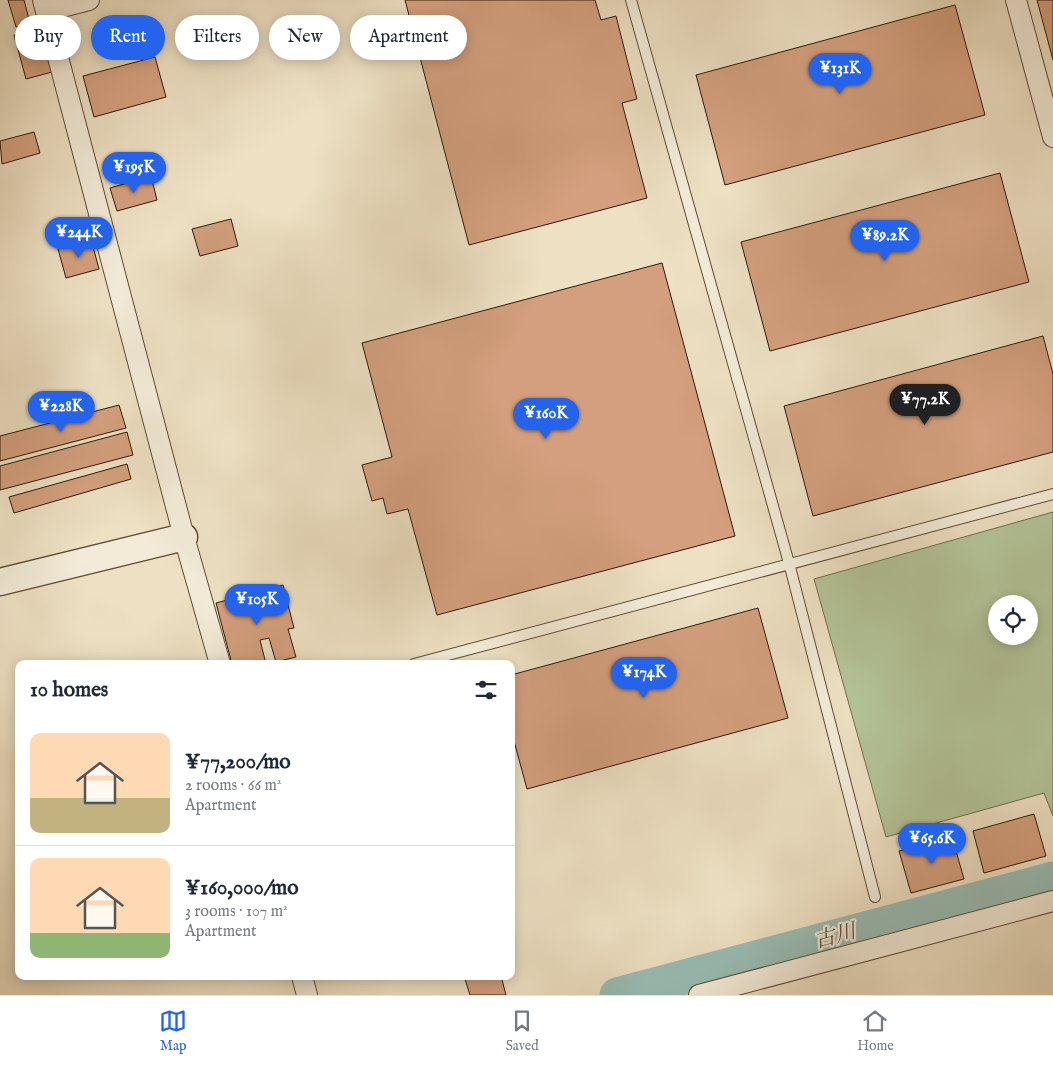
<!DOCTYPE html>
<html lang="en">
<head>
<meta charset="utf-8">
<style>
  body { margin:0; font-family:"IM FELL English","Noto Serif JP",serif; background:#f6f6f7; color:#1f2937; height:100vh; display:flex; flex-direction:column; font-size:19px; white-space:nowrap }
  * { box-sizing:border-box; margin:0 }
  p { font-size:16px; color:#747a83 }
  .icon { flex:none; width:28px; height:28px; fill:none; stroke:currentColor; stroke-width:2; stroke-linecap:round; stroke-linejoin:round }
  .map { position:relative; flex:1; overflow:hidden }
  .details { position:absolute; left:15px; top:660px; width:500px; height:320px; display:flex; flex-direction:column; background:#fff; border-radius:10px; box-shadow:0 2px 12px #0003 }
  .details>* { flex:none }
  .banner { position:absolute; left:15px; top:15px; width:500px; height:45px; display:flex; gap:10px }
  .tools { position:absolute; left:988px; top:595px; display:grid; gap:10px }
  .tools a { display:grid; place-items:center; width:50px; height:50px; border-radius:50%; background:#fff; box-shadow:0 2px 12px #0003; font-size:25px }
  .price { position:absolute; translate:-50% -42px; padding:0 11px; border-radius:18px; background:#2563eb; color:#fff; font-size:16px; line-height:32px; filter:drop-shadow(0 1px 2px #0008) }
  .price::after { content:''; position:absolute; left:50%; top:30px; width:15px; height:11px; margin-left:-8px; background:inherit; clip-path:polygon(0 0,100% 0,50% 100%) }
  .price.on { background:#222; color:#fff }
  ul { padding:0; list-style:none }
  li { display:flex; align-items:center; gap:15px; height:125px; padding:0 15px }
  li+li { border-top:1px solid #e0e1e3 }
  li span { display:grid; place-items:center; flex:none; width:140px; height:100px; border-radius:10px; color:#555 }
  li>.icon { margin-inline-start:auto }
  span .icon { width:60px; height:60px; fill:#fffc; stroke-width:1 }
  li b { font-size:21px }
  h2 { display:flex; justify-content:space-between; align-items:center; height:60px; padding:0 15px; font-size:21px }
  .tag { padding:0 18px; border-radius:22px; background:#fff; box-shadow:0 2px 12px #0003; font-size:18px; line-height:45px }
  .tag.on { background:#2563eb; color:#fff }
  .tab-bar { display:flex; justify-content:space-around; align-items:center; height:70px; border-top:1px solid #e0e1e3; background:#fff; font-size:14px; color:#747a83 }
  .tab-bar a { display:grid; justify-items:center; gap:2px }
  .tab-bar .on { color:#2563eb }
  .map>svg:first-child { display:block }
  .green { fill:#b3c398; stroke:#716e4e; fill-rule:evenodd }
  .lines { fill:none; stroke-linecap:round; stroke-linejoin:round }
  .river { stroke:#99bdb5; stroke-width:35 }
  .building { fill:#d39f7e; stroke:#2f1a04 }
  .service-casing { stroke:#5e4c34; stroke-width:12 }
  .minor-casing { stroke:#5e4c34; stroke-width:22 }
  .tertiary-casing { stroke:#5e4c34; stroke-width:29 }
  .service { stroke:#f3ebd8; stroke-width:10 }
  .minor { stroke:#f3ebd8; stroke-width:20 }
  .tertiary { stroke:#f3ebd8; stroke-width:26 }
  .labels { text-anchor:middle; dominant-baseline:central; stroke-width:4.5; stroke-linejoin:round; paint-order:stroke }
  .water-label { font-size:21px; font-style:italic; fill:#545342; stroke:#f3ebd8 }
</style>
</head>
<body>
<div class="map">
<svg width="1053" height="995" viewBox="0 0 1053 995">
  <rect width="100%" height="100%" fill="#ede0c3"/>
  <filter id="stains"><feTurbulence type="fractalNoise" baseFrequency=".004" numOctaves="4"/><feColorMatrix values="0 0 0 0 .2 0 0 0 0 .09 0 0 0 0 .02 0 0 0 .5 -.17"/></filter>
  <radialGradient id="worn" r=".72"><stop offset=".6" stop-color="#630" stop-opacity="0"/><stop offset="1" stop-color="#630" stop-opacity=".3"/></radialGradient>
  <path class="green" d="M1053,512V816L1044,793L886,837L814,579ZM996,604H1029V636H996Z"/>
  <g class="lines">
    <path class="river" d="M617,995L1053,879"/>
  </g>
  <path class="building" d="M8,0H24L30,23L16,27Z
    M405,0H595L601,20L616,16L637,99L622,103L647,198L469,245Z
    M1037,0H1053V60Z
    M955,5L985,115L725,185L696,75Z
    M40,28L52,72L26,79L14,35Z
    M155,57L166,97L94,117L83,76Z
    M34,132L40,153L2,164L0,141Z
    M1000,173L1029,282L770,351L741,242Z
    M151,176L157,200L117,211L110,188Z
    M231,219L238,246L200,256L192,229Z
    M91,239L99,269L66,278L58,249Z
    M662,263L735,536L437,615L408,509L387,514L383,498L372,501L362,465L392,457L362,343Z
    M1043,336L1053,374V452L813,516L784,406Z
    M119,405L126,428L0,461V436Z
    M127,432L133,455L0,490V466Z
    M127,464L131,479L14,513L9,497Z
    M283,585L294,628L288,629L296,657L276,662L269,638L260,640L266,664H232L216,603Z
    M758,608L788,718L527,789L511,730V675Z
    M1034,814L1046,856L984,873L973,831Z
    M952,837L964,879L911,893L899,851Z
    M464,976H501L506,995H470Z"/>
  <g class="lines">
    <defs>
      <path id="service" d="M631,0L789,563L875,897
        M414,664L1053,494"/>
      <path id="minor" d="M43,0L184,537L220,664
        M1016,0L1053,137
        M46,11L89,0
        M302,976L307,995
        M699,995L1053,901"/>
      <path id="tertiary" d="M0,582L184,537"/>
    </defs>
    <use href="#service" class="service-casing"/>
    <use href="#minor" class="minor-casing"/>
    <use href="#tertiary" class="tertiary-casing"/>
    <use href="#service" class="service"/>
    <use href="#minor" class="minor"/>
    <use href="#tertiary" class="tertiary"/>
  </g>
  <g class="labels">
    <g class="water-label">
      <text transform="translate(835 937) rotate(-15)">古川</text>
    </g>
  </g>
  <rect width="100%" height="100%" filter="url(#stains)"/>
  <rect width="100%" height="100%" fill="url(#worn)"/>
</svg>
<div class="tools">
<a><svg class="icon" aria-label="locate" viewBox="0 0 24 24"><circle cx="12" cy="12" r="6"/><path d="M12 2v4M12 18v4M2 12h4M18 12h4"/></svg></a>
</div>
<b class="price" style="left:840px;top:95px">¥131K</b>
<b class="price" style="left:134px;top:194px">¥195K</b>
<b class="price" style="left:79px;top:259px">¥244K</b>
<b class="price" style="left:885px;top:262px">¥89.2K</b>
<b class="price on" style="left:925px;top:426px">¥77.2K</b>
<b class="price" style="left:61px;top:433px">¥228K</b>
<b class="price" style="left:546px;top:440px">¥160K</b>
<b class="price" style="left:257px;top:626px">¥105K</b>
<b class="price" style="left:644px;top:699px">¥174K</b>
<b class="price" style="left:932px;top:865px">¥65.6K</b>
<div class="banner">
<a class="tag">Buy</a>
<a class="tag on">Rent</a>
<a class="tag">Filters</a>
<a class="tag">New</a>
<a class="tag">Apartment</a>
</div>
<section class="details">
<h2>10 homes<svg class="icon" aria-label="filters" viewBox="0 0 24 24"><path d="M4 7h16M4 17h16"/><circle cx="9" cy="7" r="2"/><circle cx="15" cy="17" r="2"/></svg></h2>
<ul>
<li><span style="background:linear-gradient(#ffd9b3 65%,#c2b280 0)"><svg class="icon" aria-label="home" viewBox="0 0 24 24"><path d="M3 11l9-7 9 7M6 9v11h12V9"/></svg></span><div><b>¥77,200/mo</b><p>2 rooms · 66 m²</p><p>Apartment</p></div></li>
<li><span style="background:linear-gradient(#ffd9b3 75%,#8fb573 0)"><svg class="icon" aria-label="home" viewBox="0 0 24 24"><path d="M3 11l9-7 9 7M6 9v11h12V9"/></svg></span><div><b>¥160,000/mo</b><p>3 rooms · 107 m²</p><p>Apartment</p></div></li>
</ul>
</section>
</div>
<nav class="tab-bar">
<a class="on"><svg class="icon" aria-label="map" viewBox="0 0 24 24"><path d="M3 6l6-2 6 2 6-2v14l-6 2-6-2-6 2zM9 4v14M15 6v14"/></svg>Map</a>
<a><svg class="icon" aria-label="saved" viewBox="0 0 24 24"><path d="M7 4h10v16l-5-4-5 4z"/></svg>Saved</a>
<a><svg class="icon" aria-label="home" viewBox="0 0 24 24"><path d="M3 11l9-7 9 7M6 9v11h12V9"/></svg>Home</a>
</nav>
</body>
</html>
